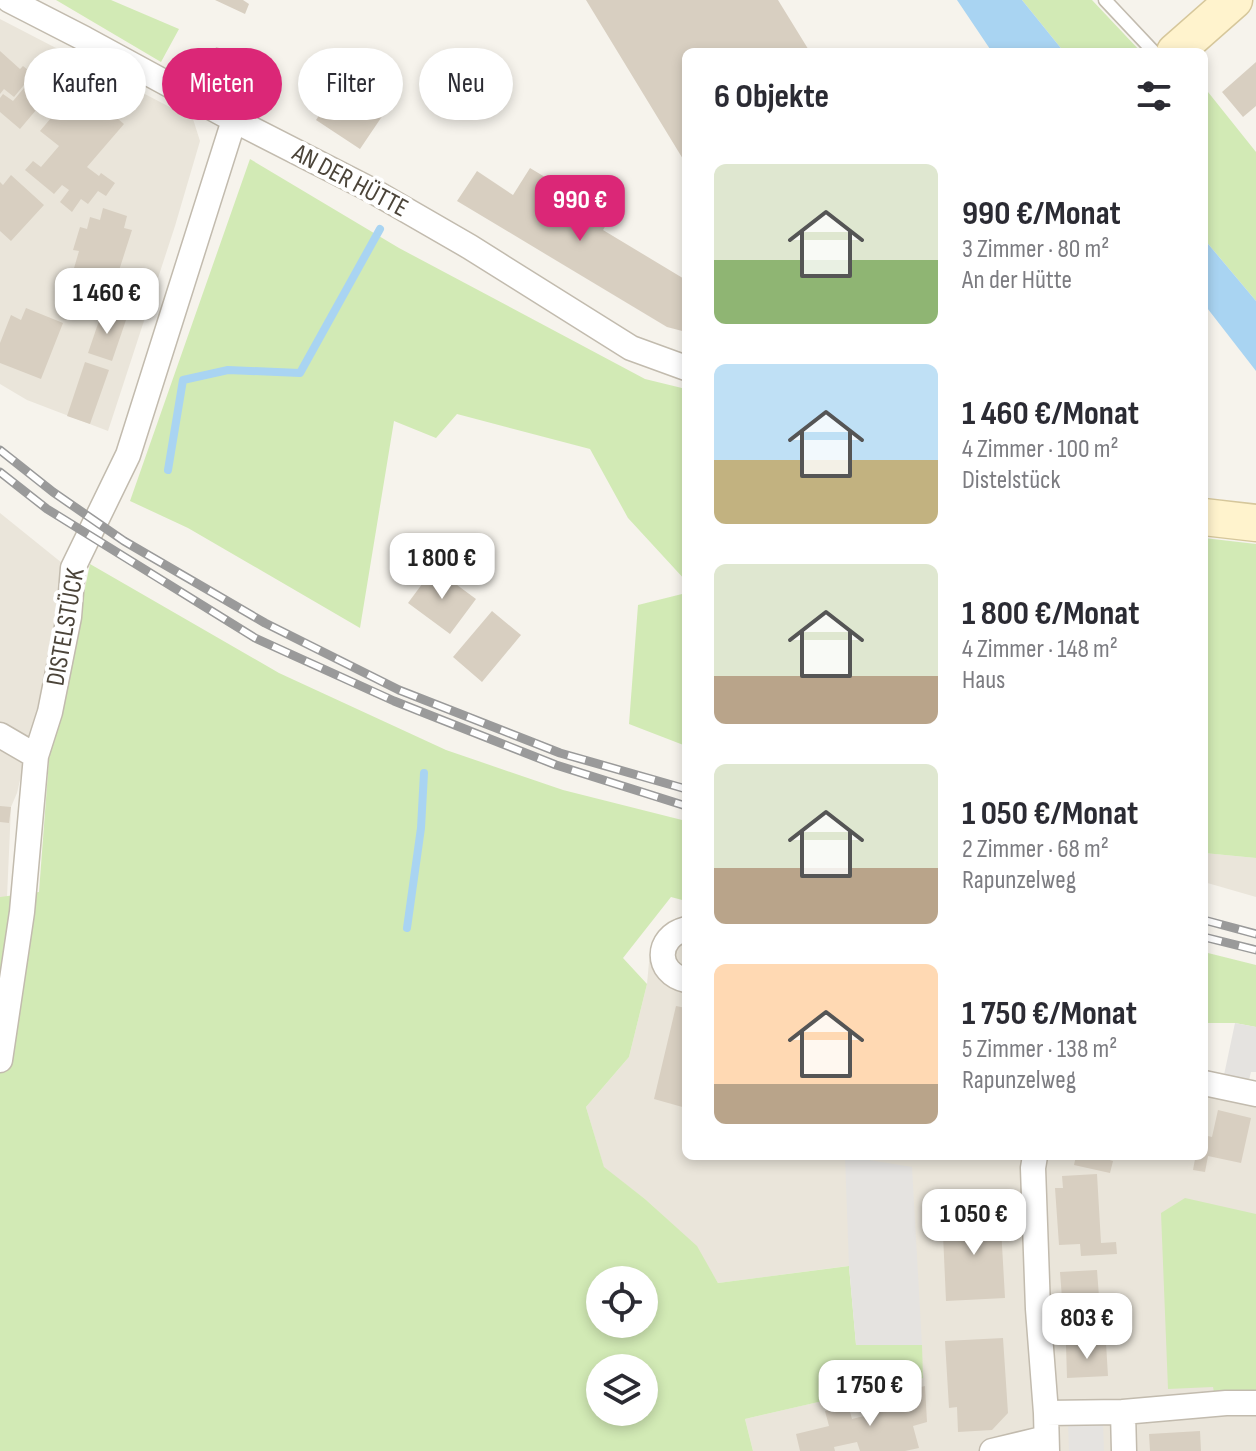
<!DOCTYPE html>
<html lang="de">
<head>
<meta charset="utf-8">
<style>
  body { margin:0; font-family:"Sofia Sans Condensed",sans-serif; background:#f2f2f3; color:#2b2b33; height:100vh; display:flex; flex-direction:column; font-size:30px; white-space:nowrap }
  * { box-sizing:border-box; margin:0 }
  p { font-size:26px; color:#7c7c81 }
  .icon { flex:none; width:44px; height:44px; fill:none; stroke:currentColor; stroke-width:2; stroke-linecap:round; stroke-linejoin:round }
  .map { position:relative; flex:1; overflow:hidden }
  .side { position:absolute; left:682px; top:48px; width:526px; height:1112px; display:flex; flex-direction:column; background:#fff; border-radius:12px; box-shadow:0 4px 12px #0003 }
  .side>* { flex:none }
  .top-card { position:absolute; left:24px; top:48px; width:538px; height:72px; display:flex; gap:16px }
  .fabs { position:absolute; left:586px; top:1266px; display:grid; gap:16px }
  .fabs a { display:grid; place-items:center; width:72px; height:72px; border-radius:50%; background:#fff; box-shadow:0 4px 12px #0003; font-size:40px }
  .price { position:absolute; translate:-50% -68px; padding:0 18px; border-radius:16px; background:#fff; color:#222; font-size:26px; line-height:52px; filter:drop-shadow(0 2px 4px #0008) }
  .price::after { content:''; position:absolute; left:50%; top:48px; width:24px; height:18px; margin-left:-12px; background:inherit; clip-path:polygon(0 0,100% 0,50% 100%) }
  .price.on { background:#db2777; color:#fff }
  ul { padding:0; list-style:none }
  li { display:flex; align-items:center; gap:24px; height:200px; padding:0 32px }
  li span { display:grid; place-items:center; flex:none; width:224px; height:160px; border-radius:12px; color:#555 }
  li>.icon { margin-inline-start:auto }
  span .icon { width:96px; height:96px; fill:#fffc; stroke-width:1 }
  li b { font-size:34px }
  h2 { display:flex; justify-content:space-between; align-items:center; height:96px; padding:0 32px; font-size:34px }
  .tag { padding:0 28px; border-radius:36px; background:#fff; box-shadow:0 4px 12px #0003; font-size:28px; line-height:72px }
  .tag.on { background:#db2777; color:#fff }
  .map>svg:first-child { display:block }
  .residential { fill:#eae5da }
  .green { fill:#d2eab5; fill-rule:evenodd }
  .parking { fill:#e5e3e0 }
  .water { fill:#a9d4f2 }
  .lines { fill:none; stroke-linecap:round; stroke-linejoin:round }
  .stream { stroke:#a9d4f2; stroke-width:8 }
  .building { fill:#d8cfc1 }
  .lane-casing { stroke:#c2bbae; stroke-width:15 }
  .street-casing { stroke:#c2bbae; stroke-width:27 }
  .secondary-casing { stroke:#d6c79b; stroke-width:39 }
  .lane { stroke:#fff; stroke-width:12 }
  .street { stroke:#fff; stroke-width:24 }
  .secondary { stroke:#fff3cd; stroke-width:36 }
  .rail-casing { stroke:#9a9a9a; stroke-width:9 }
  .rail { stroke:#fff; stroke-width:6; stroke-dasharray:18; stroke-linecap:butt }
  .labels { text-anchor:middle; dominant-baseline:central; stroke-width:8; stroke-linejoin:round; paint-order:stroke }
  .street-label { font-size:26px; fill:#4b4439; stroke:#fff }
</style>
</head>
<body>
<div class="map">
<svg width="1256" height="1451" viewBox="0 0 1256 1451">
  <rect width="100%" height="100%" fill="#f6f3ec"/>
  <path class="residential" d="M0,19L193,119L200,141L175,226L108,431L27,400L0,384Z
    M0,513L62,563L58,620L17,793L11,807L7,897H0Z
    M1204,853L1256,858V897L1204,882Z
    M686,916V1156H1204V1076L1256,1086V1451H753L745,1419L922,1378L848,1266L718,1283L696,1246L645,1199L604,1168L586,1107L629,1057L647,984L650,951L657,932L671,920Z"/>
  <path class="green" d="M56,0H111L179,29L161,62Z
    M1022,0H1092L1141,52H1064Z
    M1204,87L1256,152V301L1204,239Z
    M250,159L399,248L645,379L686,389V581L628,518L590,449L457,414L436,438L394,421L360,628L188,528L130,501Z
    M1204,538L1256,544V858L1204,853Z
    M90,564L279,673L446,750L563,790L686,821V901L671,897L623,958L647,984L629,1057L586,1107L604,1167L645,1199L697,1246L718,1283L849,1266L856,1344L922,1345L923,1378L745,1419L753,1451H0V897L39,892L49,759ZM600,1280H644V1324H600ZM600,1368H644V1412H600Z
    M686,593V746L629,724L638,605Z
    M1204,952L1256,965V1027L1235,1023H1204Z
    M1185,1198L1256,1214V1390L1214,1392L1213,1387L1168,1389L1161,1213Z"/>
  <path class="parking" d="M1235,1023L1256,1027V1072H1251L1249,1080L1224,1075Z
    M845,1156L912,1167L922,1345H856L849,1266Z
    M1103,1422L1104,1451H1069L1068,1424Z"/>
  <path class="water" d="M957,0H1022L1064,52H992Z
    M1204,239L1256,301V371L1204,304Z"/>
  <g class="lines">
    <path class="stream" d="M168,470L183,380L228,370L300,373L380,229
      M407,928L421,828L424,773"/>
  </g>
  <path class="building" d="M215,0H243L249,4L245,14Z
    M586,0H778L810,52H686V164Z
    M216,47L255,59L247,87L207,75Z
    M0,51L20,69L23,66L33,74L14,97L4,89L0,94Z
    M1256,62V106L1243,117L1222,92Z
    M343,80L387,109L360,149L316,120Z
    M78,86L124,124L87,167L99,176L101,173L115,183L106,196L98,191L88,204L81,199L72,212L60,202L69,190L62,185L54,194L25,170L33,161L41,167L59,146L40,131Z
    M24,88L42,103L20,129L0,112V98L3,94L13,101Z
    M530,168L611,217L603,230L686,280V332L667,327L457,201L477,171L513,195Z
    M11,175L44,205L11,241L0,231V182L3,185Z
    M103,208L127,216L124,228L132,230L106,311L80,303L84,291L62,284L66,273L72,275L79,251L73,250L80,227L87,229L90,217L100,220Z
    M26,308L63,323L41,379L0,363V343L11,315L21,320Z
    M102,312L126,320L112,361L88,353Z
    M85,362L109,370L90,424L67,416Z
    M434,568L476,599L450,634L408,603Z
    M492,611L521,635L482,682L453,657Z
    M0,806L11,807L9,823L0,822Z
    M676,1006L686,1008V1108L654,1099Z
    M1218,1110L1251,1118L1241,1163L1208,1156L1205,1172L1193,1170L1195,1159L1187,1156H1204V1135L1212,1137Z
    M1076,1156H1095L1113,1161L1110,1173L1074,1165Z
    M1097,1174L1101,1243L1116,1242L1117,1254L1081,1256L1080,1244L1059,1245L1055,1188H1063L1062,1176Z
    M1000,1210L1005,1298L946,1301L943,1234H951L950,1213Z
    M1097,1270L1100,1310L1063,1312L1060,1272Z
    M1118,1318V1329L1080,1331V1319Z
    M1003,1338L1008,1413L992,1430L958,1432L957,1407L949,1408L945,1341Z
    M1106,1343L1108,1376L1067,1378L1066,1345Z
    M925,1386L927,1422L913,1426L919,1448L905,1451H860L857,1442L834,1447L835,1451H800L796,1434L829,1426L825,1411L848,1405L852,1419L908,1405L904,1391Z
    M1200,1431L1201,1451H1150L1149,1434Z"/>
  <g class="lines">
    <defs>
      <path id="lane" d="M1105,0L1154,52"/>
      <path id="street" d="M9,0L85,39L234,120L373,191L470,247L631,348L686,368
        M0,735L36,756
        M686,929C655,937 655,973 686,980
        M0,1060L22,912L36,756L50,712L69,617L73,568L128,455L234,120
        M1204,1083L1256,1094
        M1035,1156L1033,1168L1038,1309L1046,1413
        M1123,1412L1226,1403H1256
        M992,1451L1046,1438
        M1047,1451L1046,1413L1123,1412L1124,1451"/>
      <path id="secondary" d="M1175,52L1234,0
        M1204,517L1256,523"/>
    </defs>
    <use href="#lane" class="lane-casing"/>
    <use href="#street" class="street-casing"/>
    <use href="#secondary" class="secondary-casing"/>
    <use href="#lane" class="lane"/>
    <use href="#street" class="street"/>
    <use href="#secondary" class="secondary"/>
    <defs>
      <path id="rail" d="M0,450L53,492L124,541L265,623L399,690L560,753L686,789
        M0,472L47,509L255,638L394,701L556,765L686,806
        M1204,920L1256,934
        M1204,937L1256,950"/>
    </defs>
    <use href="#rail" class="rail-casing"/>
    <use href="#rail" class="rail"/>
  </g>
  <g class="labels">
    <g class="street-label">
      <text transform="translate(350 181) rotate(28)">AN DER HÜTTE</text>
      <text transform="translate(66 627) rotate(-80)">DISTELSTÜCK</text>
    </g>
  </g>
</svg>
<div class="fabs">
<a><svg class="icon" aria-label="locate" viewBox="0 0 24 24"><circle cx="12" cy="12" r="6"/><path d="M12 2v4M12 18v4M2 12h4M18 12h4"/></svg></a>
<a><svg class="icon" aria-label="layers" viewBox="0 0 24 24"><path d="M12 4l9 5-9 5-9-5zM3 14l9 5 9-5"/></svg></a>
</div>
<b class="price on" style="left:580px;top:243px">990 €</b>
<b class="price" style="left:107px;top:336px">1 460 €</b>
<b class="price" style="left:442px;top:601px">1 800 €</b>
<b class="price" style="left:974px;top:1257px">1 050 €</b>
<b class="price" style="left:1087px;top:1361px">803 €</b>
<b class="price" style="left:870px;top:1428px">1 750 €</b>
<div class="top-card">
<a class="tag">Kaufen</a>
<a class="tag on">Mieten</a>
<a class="tag">Filter</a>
<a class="tag">Neu</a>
</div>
<section class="side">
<h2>6 Objekte<svg class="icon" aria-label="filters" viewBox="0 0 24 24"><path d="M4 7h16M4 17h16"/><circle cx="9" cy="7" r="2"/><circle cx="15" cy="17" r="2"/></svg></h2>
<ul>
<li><span style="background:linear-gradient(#dfe7d0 60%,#8fb573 0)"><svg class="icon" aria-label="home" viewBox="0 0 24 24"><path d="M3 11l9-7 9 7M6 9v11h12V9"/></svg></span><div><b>990 €/Monat</b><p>3 Zimmer · 80 m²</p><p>An der Hütte</p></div></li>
<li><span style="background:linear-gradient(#bfe0f5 60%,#c2b280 0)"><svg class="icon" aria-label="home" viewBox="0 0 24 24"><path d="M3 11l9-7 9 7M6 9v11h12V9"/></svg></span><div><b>1 460 €/Monat</b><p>4 Zimmer · 100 m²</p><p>Distelstück</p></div></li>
<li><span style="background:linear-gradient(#dfe7d0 70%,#b9a48a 0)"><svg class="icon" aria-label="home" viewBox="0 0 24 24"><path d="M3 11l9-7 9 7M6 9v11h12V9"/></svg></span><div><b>1 800 €/Monat</b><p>4 Zimmer · 148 m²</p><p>Haus</p></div></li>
<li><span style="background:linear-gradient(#dfe7d0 65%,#b9a48a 0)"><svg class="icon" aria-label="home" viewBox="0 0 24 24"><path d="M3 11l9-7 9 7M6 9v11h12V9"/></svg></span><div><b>1 050 €/Monat</b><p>2 Zimmer · 68 m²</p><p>Rapunzelweg</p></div></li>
<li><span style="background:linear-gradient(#ffd9b3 75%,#b9a48a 0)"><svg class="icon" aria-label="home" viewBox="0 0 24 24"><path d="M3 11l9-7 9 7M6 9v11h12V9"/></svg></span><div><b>1 750 €/Monat</b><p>5 Zimmer · 138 m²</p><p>Rapunzelweg</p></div></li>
</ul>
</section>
</div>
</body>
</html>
